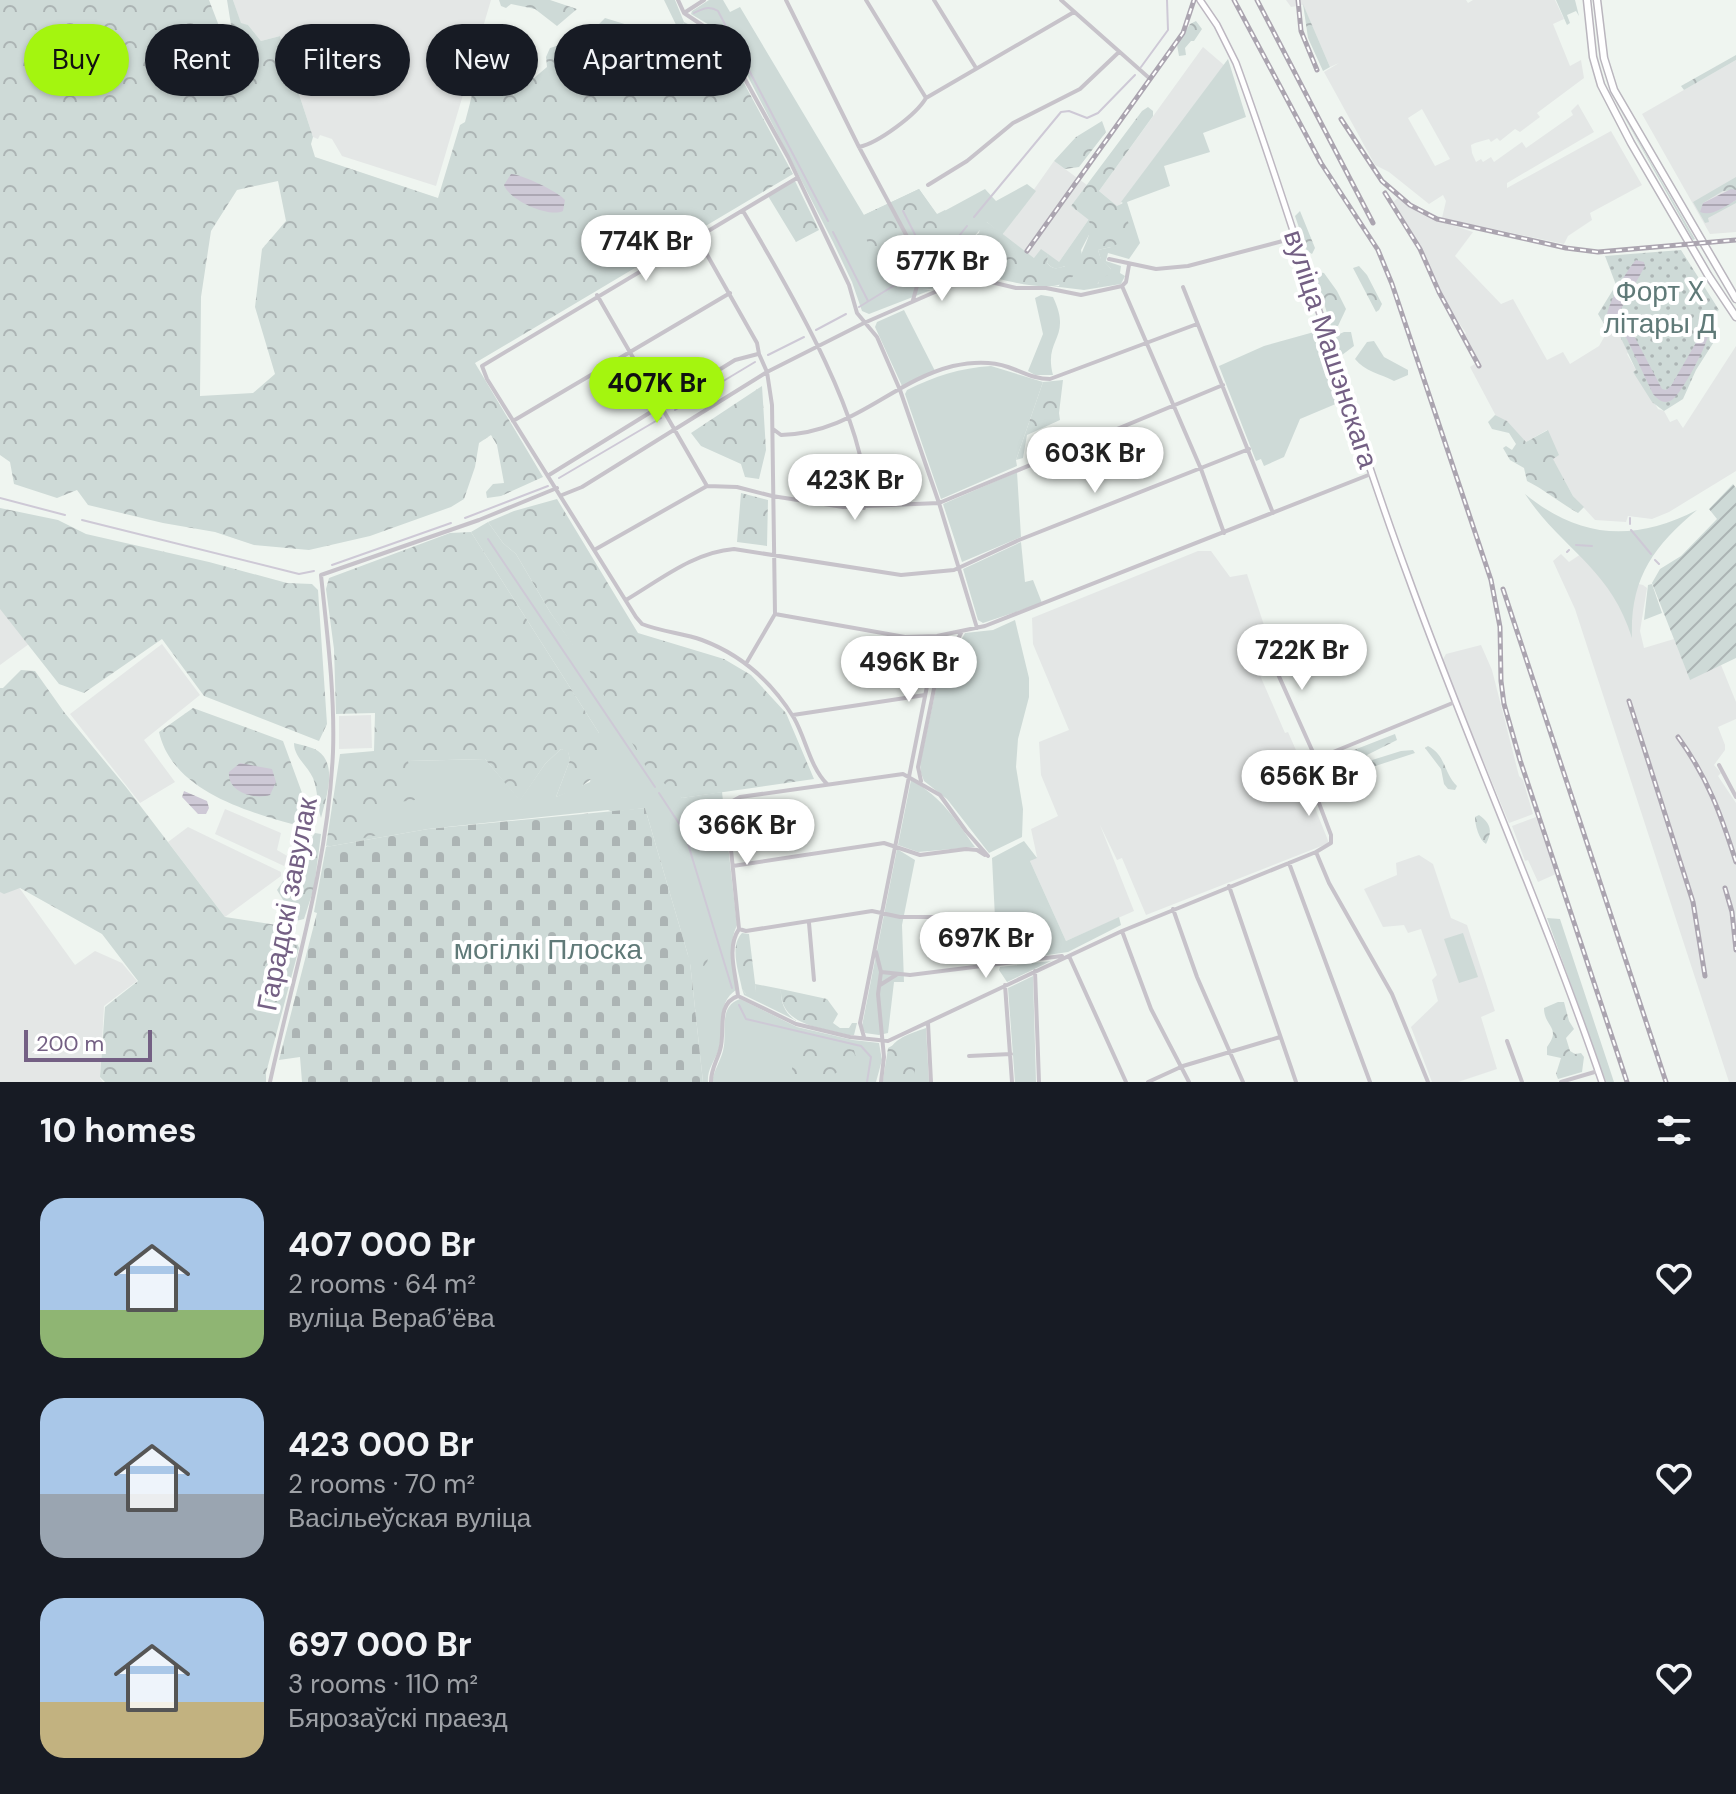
<!DOCTYPE html>
<html lang="en">
<head>
<meta charset="utf-8">
<style>
  body { margin:0; font-family:"DM Sans",sans-serif; background:#242831; color:#f1f3f6; height:100vh; display:flex; flex-direction:column; font-size:30px; white-space:nowrap }
  * { box-sizing:border-box; margin:0 }
  p { font-size:26px; color:#9ea1a6 }
  .icon { flex:none; width:44px; height:44px; fill:none; stroke:currentColor; stroke-width:2; stroke-linecap:round; stroke-linejoin:round }
  .map { position:relative; height:1082px; overflow:hidden }
  .details { display:flex; flex-direction:column; background:#171b24; flex:1 }
  .details>* { flex:none }
  .banner { position:absolute; left:24px; top:24px; width:800px; height:72px; display:flex; gap:16px }
  .scale { position:absolute; left:24px; bottom:20px; width:128px; box-sizing:border-box; padding-left:8px; border:4px solid #746084; border-top:0; font-size:22px; line-height:28px; white-space:nowrap; color:#746084; -webkit-text-stroke:6px #fff; paint-order:stroke }
  .price { position:absolute; translate:-50% -68px; padding:0 18px; border-radius:28px; background:#fff; color:#222; font-size:26px; line-height:52px; filter:drop-shadow(0 2px 4px #0008) }
  .price::after { content:''; position:absolute; left:50%; top:48px; width:24px; height:18px; margin-left:-12px; background:inherit; clip-path:polygon(0 0,100% 0,50% 100%) }
  .price.active { background:#a4f50f; color:#111 }
  ul { padding:0; list-style:none }
  li { display:flex; align-items:center; gap:24px; height:200px; padding:0 40px }
  li span { display:grid; place-items:center; flex:none; width:224px; height:160px; border-radius:24px; color:#555 }
  li>.icon { margin-inline-start:auto }
  span .icon { width:96px; height:96px; fill:#fffc; stroke-width:1 }
  li b { font-size:34px }
  h2 { display:flex; justify-content:space-between; align-items:center; height:96px; padding:0 40px; font-size:34px }
  .pill { padding:0 28px; border-radius:36px; background:#171b24; box-shadow:0 2px 6px #0004; font-size:28px; line-height:72px }
  .pill.active { background:#a4f50f; color:#111 }
  .map>svg:first-child { display:block }
  .built { fill:#e4e7e6; fill-rule:evenodd }
  .grass { fill:#cedad7 }
  .forest { fill:url(#forest-crowns); fill-rule:evenodd }
  .cemetery { fill:url(#cemetery-stones) }
  .park { fill:url(#park-dots) }
  .garden { fill:url(#garden-furrows) }
  .water { fill:url(#water-rules) }
  .lines { fill:none; stroke-linecap:round; stroke-linejoin:round }
  .stream { stroke:#cec9d6; stroke-width:2 }
  .secondary-casing { stroke:#bdb7c1; stroke-width:8 }
  .primary-casing { stroke:#bab6be; stroke-width:9 }
  .street { stroke:#c7c3ca; stroke-width:4 }
  .secondary { stroke:#fff; stroke-width:5 }
  .primary { stroke:#fff; stroke-width:6 }
  .rail-casing { stroke:#aba5b0; stroke-width:5 }
  .rail { stroke:#fff; stroke-width:2; stroke-dasharray:6; stroke-linecap:butt }
  .labels { text-anchor:middle; dominant-baseline:central; stroke-width:8; stroke-linejoin:round; paint-order:stroke }
  .park-label { font-size:28px; fill:#607a78; stroke:#fff }
  .street-label { font-size:28px; fill:#746084; stroke:#fff }
</style>
</head>
<body>
<div class="map">
<svg width="1736" height="1082" viewBox="0 0 1736 1082">
  <defs>
    <pattern id="forest-crowns" width="20" height="18" patternUnits="userSpaceOnUse" patternTransform="scale(2)"><rect width="20" height="18" fill="#cedad7"/><path d="M2 6a3 3 0 1 1 6 0M12 15a3 3 0 1 1 6 0" fill="none" stroke="#acb4b4"/></pattern>
    <pattern id="cemetery-stones" width="16" height="16" patternUnits="userSpaceOnUse" patternTransform="scale(2)"><rect width="16" height="16" fill="#cedad7"/><path d="M2 7V4a2 2 0 0 1 4 0v3zM10 15v-3a2 2 0 0 1 4 0v3z" fill="#acb4b4"/></pattern>
    <pattern id="park-dots" width="8" height="8" patternUnits="userSpaceOnUse" patternTransform="scale(2)"><rect width="8" height="8" fill="#cedad7"/><path d="M2 2h.1M6 6h.1" fill="none" stroke="#acb4b4" stroke-width="1.8" stroke-linecap="round"/></pattern>
    <pattern id="garden-furrows" width="10" height="10" patternUnits="userSpaceOnUse" patternTransform="scale(2)"><rect width="10" height="10" fill="#cedad7"/><path d="M-1 1l2-2M0 10L10 0M9 11l2-2" fill="none" stroke="#acb4b4"/></pattern>
    <pattern id="water-rules" width="6" height="5" patternUnits="userSpaceOnUse" patternTransform="scale(2)"><rect width="6" height="5" fill="#cec9d6"/><path d="M0 2.5h6" fill="none" stroke="#aca7b3"/></pattern>
  </defs>
  <rect width="100%" height="100%" fill="#eff5f0"/>
  <path class="built" d="M233,0H491L436,186L342,156L332,139L320,135L318,139L313,137L280,36L261,41L248,25L241,24Z
    M1286,0H1466L1468,3L1473,0H1555L1564,19L1553,24L1570,66L1581,60L1584,78L1537,113L1540,117L1520,132L1515,129L1500,141L1497,138L1491,142L1489,139L1475,143L1471,145L1472,153L1476,162L1481,159L1483,162L1491,157L1494,162L1522,142L1526,148L1573,115L1571,111L1578,104L1594,132L1507,183V188L1611,131L1642,185L1590,213L1592,220L1568,236L1564,244L1442,218L1446,201L1443,195L1429,204L1389,172L1375,165L1324,72L1339,63L1330,67L1303,5L1291,7ZM1422,109L1450,159L1435,166L1408,118Z
    M1203,47L1224,65L1118,207L1099,191Z
    M1736,60V232L1710,234L1642,114Z
    M1054,161L1087,185L1071,206L1089,219L1059,262L1034,258L1002,235Z
    M1398,198L1437,220L1473,232L1455,256L1501,304L1513,299L1547,360L1563,352L1570,364L1599,346L1610,327L1619,334L1629,352L1627,354L1658,409L1664,411L1670,422L1677,419L1683,428L1736,346V471L1669,512L1652,519L1628,516L1626,522L1595,520L1573,496L1552,458L1547,430L1526,442L1497,418L1470,367L1476,363L1462,338L1466,333L1446,304L1421,248L1392,203Z
    M1198,551H1211L1230,577L1247,574L1267,634L1249,641L1247,645L1285,733L1288,732L1299,757L1296,760L1329,843L1146,915L1122,858L1117,860L1100,825L1134,911L1066,941L1030,861L1037,857L1031,829L1058,816L1041,775L1039,742L1069,730L1033,644L1032,618Z
    M1561,554L1569,562L1581,554L1607,577L1643,585L1647,588L1640,631L1644,648L1674,639L1690,679L1721,665L1736,702V719L1718,727L1725,745V750L1714,765L1721,773L1718,776L1736,803V1082H1729L1575,609L1553,561Z
    M0,608L29,644L0,665Z
    M162,644L200,695L144,740L175,782L140,803L70,714Z
    M1481,645L1492,670L1519,776L1523,780L1533,814L1509,823L1442,661L1446,654Z
    M371,715L372,748L339,749V716Z
    M225,809L281,833L277,850L289,857L284,866L215,834Z
    M1536,817L1556,874L1538,882L1528,860L1525,861L1512,826Z
    M188,827L281,872V876L225,917L168,842Z
    M1419,855L1433,864L1451,918L1467,925L1495,1011L1481,1017L1497,1069L1458,1082H1432L1411,1027L1438,1001L1432,980L1437,975L1421,929L1408,933L1404,925L1383,927L1364,889L1397,875L1396,863Z
    M0,861L75,965L95,951L122,963L137,981L104,1006L100,1078L103,1082H0Z"/>
  <path class="grass" d="M664,0H675L684,22L681,35Z
    M709,0H723L730,12L740,7L864,215L919,189L937,215L985,189L996,201L1027,184L1036,191L1002,235L987,222L962,250L943,263L922,290H931L869,314L862,311L852,282L833,242L741,63L716,29L691,14L692,11Z
    M1556,0H1575L1579,16L1576,11L1567,15L1570,23L1567,25Z
    M1228,59L1246,117L1203,133L1210,152L1164,166L1170,186L1127,202L1140,243L1129,259L1108,253L1106,261L1121,266L1120,273L1125,276L1121,284L1084,290L1051,286H1059L1065,266C1057,269 1053,270 1047,263L1048,254L1059,262L1089,219L1091,231L1081,250L1088,282L1098,284L1100,278L1111,269L1101,260L1098,250L1111,247L1123,203L1121,202Z
    M1609,90L1695,239L1693,240Z
    M1041,295L1053,297C1073,339 1043,338 1053,375H1035L1028,371L1043,334L1035,298Z
    M904,310L935,371L902,386L875,327L877,322Z
    M1314,332L1338,403L1300,419L1284,457L1264,466L1261,459L1256,461L1219,366L1264,346Z
    M1344,332H1351L1354,346L1342,355L1338,352L1335,341L1337,335Z
    M1374,341L1384,357L1408,370V375L1394,381C1381,374 1364,371 1355,359L1367,342Z
    M991,366L1043,382L1016,460L1017,466L941,499L905,394L907,390C935,376 960,368 991,366Z
    M1017,472L1021,537L962,562L943,504Z
    M1525,494C1580,539 1634,542 1697,510C1653,547 1630,578 1632,638C1610,567 1562,550 1525,494Z
    M488,522L503,543L516,554L550,612L682,798L722,792L737,925C727,947 733,967 736,990C715,1004 725,1031 718,1051C714,1062 707,1070 708,1082H703L690,962L645,808L613,812L608,810L428,829L326,847L383,804L408,761L485,759L520,800L545,764L561,749L568,751L570,760L556,797L590,782L599,733L471,532Z
    M1021,542L1025,582L1033,580L1042,603L983,623L978,620L963,569Z
    M1652,584L1662,613L1644,620L1648,585Z
    M1015,620L1029,678V697L1018,739L1016,767L1023,809L1022,837L989,853L947,799L924,781L921,773L920,764L937,684L965,633L993,630Z
    M911,780C943,798 954,818 975,847L918,852L898,845Z
    M1024,841L1037,858L1030,861L1066,941L1119,917L1121,925L1068,952L1000,962L997,958L992,858Z
    M897,849L915,860L902,925L904,982H894L888,1033L879,1035L865,1033L862,1026Z
    M1547,918L1560,919L1614,1082H1606Z
    M1463,933L1478,977L1459,983L1444,939Z
    M1051,961L1007,982L999,970L1000,967Z
    M1033,976L1036,1082H1015L1008,988Z
    M755,984L781,989C780,1003 786,1015 797,1021L744,995L742,989L746,994L756,991Z
    M740,999L797,1027L853,1040L879,1043L882,1060L876,1082H712C714,1070 720,1062 723,1051C728,1033 717,1007 740,999Z
    M926,1028L929,1082H883C889,1044 888,1041 926,1028Z"/>
  <path class="forest" d="M0,0H209L219,26L226,28L231,25L227,0H233L241,23L248,25L261,41L280,36L313,137L311,144L315,157L438,198L460,125L465,122C472,98 476,74 482,50L490,46L499,26H504L511,31L505,43L523,75L534,78L547,67L546,57L550,48L560,45L565,50L580,48L587,56L585,63L591,61L595,51L592,31L605,18L680,41L684,22L714,37L731,59L793,174L475,363L543,477L501,496L487,498L486,492L493,484L504,483L497,445L491,435L479,443L475,467L464,499L451,507L370,536L309,550L254,545L215,532L163,523L88,505L77,490L57,498L14,484L10,462L0,455ZM278,181L286,221L262,249L255,307L275,374L253,393L200,396L201,297L211,231L237,190Z
    M499,0H550L577,9L557,26L535,9L511,4L506,8L501,6Z
    M1303,4L1330,67L1323,71L1308,38Z
    M1196,21L1202,29L1194,41H1191L1185,48L1186,55L1179,56L1177,45L1190,24Z
    M1736,55V60L1684,90L1681,86Z
    M1148,107L1153,111V116L1099,191L1117,206L1123,203L1130,229L1126,240L1111,247L1098,250L1101,259L1111,269L1110,274L1101,278L1097,285L1088,283C1069,249 1094,248 1089,220L1071,206L1142,111Z
    M1102,121L1106,132L1079,167L1065,169L1054,161L1076,137Z
    M1736,177V190L1723,191L1703,203L1701,212H1714L1736,200V203L1708,218L1709,222L1705,223L1693,202Z
    M795,181L819,230L796,242L768,196Z
    M919,189L937,214L945,210L958,225L954,237L937,250C918,247 913,227 905,211L901,210L903,237L916,262L884,276L860,226L864,215Z
    M1300,211L1315,248L1312,254L1307,251L1295,216Z
    M987,222L1034,258L1041,249L1048,254L1047,263C1054,272 1060,267 1070,265L1075,273C1061,300 1005,278 981,276C959,273 943,289 922,290L921,285C930,269 947,264 960,251C967,245 971,239 979,233L981,223Z
    M1359,266L1367,275L1382,304L1379,310L1376,312L1353,268Z
    M1318,272L1324,273L1337,291L1346,309L1338,326H1331L1315,274Z
    M1063,380L1059,413L1060,420L1027,435L1023,458L1016,460L1043,382Z
    M762,386L766,450L759,479L745,477L741,464L701,446L691,433Z
    M1495,415L1507,421L1526,442L1548,430L1559,455L1553,459L1573,496L1584,507L1578,513C1560,503 1545,490 1527,481L1524,468L1510,460L1503,448L1506,446L1512,450L1516,444L1509,433L1492,429L1488,422Z
    M741,493L768,500L767,546L737,542Z
    M557,499L638,633L724,659L751,675L786,713L814,779L682,798L648,770L585,663L550,612L516,554L503,543L488,522L514,511Z
    M0,508L58,520L86,534L209,562L287,583L312,584L318,590L327,724L319,741L204,696L162,639L84,693L59,684L0,609Z
    M471,532L599,733L603,770L578,789L556,797L570,760L568,752L561,749L545,764L520,801L485,759L408,761L415,800L383,804V834L326,846L340,754L374,751L375,713L336,714L334,649L326,589L329,578L450,533Z
    M21,670L35,671L64,712L126,787L225,917L290,927L299,948L266,1073V1082H105L100,1077L105,1007L138,981L102,934L20,888L4,894L0,892V688H3Z
    M193,708L283,741L305,801L307,817L292,824C242,810 172,789 159,732Z
    M1395,734L1397,740L1367,755L1369,761L1401,751L1413,750L1415,753L1351,774L1340,775L1341,755Z
    M294,743C301,745 312,747 318,751C338,765 326,798 321,818C317,805 318,790 313,778C307,765 294,757 294,743Z
    M1428,746C1446,755 1444,774 1457,786L1455,790L1448,789L1444,784L1441,769L1425,748Z
    M1479,815C1492,824 1492,832 1486,844C1479,840 1475,825 1475,817Z
    M315,833L321,834L314,888L304,919L296,921L277,890Z
    M742,933L749,934L756,991L753,995L746,994L742,989C739,972 729,947 742,933Z
    M688 958a10 10 0 1 1 20 0a10 10 0 1 1-20 0Z
    M781,989L827,999L838,1014L833,1023L840,1028H849L852,1023H857L854,1035H848C821,1027 779,1026 781,989Z
    M1558,1002H1564L1569,1021L1574,1029L1566,1038L1570,1051L1575,1054L1581,1053L1584,1057L1582,1072L1558,1079L1556,1074L1561,1058L1547,1055V1047C1562,1027 1544,1027 1544,1008Z
    M911,1035L916,1058L914,1082H883L888,1048Z
    M809,1041L854,1050L856,1058C849,1067 837,1070 828,1080L805,1082L796,1079L792,1069L794,1053Z"/>
  <path class="cemetery" d="M645,808L690,962L703,1082H302L300,1057L279,1060L317,913L314,912L326,847L428,829Z"/>
  <path class="park" d="M1681,250L1719,310L1706,319L1717,337L1696,370L1683,399L1664,411L1652,402L1633,372L1636,370L1619,334L1610,328L1607,329L1598,314L1616,285L1605,256Z"/>
  <path class="garden" d="M1733,484L1736,488V658L1690,680L1652,583L1660,569L1681,556L1717,519L1709,509Z"/>
  <path class="water" d="M511,174C521,174 559,192 565,200L563,211C549,218 509,200 504,185Z
    M1731,189L1736,190V200C1726,206 1712,217 1700,212L1703,203Z
    M1636,260L1644,262L1645,266L1616,318L1619,324L1632,332L1662,389L1666,390L1671,386L1701,334L1706,333L1708,336C1706,347 1680,398 1670,401C1662,404 1658,399 1653,394L1627,339L1607,316C1607,305 1629,266 1636,260Z
    M240,763L272,769L276,782L270,795C254,800 227,792 229,772Z
    M184,791L207,801L209,808L206,814H198L182,797Z"/>
  <g class="lines">
    <path class="stream" d="M694,13C702,9 709,5 718,11L828,221
      M1141,67L1168,30L1167,0
      M903,211L928,260
      M974,217L1061,112L1069,111L1087,118L1098,113L1135,75
      M833,232L868,301
      M926,265L929,260L955,241L967,226
      M859,307L916,272
      M816,330L846,314
      M768,355L804,337
      M675,410L755,362
      M559,478L661,418
      M0,498L65,515
      M465,518L548,486
      M1630,518V524
      M82,520L299,574L314,571
      M1631,530L1651,554
      M488,539L655,787
      M1576,545L1592,546
      M1567,552L1569,550
      M1655,560L1659,564
      M332,565L451,523
      M659,793L684,831L732,988
      M739,1005L746,1019L861,1046L871,1057L867,1082"/>
    <defs>
      <path id="secondary" d="M1200,0L1217,25L1236,63C1298,233 1346,409 1409,579C1470,748 1544,912 1602,1082"/>
      <path id="primary" d="M1587,0L1593,57L1601,85L1631,143L1708,275L1736,317
        M1597,0L1604,58L1614,90L1736,299"/>
    </defs>
    <use href="#secondary" class="secondary-casing"/>
    <use href="#primary" class="primary-casing"/>
    <path class="street" d="M678,0L684,13
      M704,0L684,13L711,31L736,63L788,157L849,285L857,313L877,337L900,390L939,503L977,628
      M786,0L859,147L918,257L921,272L913,300
      M866,0L926,98
      M934,0L976,68
      M1061,0L1148,77
      M859,147C878,143 916,115 926,98L1074,12
      M797,178L482,366L487,379L636,617L642,624C662,632 683,633 702,640C742,655 772,682 794,718C806,739 810,767 827,784
      M928,185L967,161L1013,123L1080,89L1119,52
      M743,211C782,277 876,433 864,508
      M697,237L757,343L759,354L767,372L772,405L775,614L747,662
      M1109,259L1156,269L1188,266L1294,238
      M1129,265L1126,282L1122,286L1201,469L1224,533
      M1183,287L1273,513
      M597,295L707,486
      M513,421L730,293
      M773,429L781,435C854,433 890,382 953,366C971,362 991,361 1008,367C1023,372 1034,379 1050,379L1197,324
      M549,475L735,360L758,354
      M562,495L582,487L767,372L864,323L960,281H987L1016,288H1046L1081,295L1122,286
      M596,549L707,486L737,487L772,496L843,507L939,503L1223,385
      M626,600C660,580 694,552 734,549L901,575L954,570L1019,540L1249,449
      M775,614L905,637L937,636L985,626L1371,474
      M1261,647L1269,654L1316,759
      M793,715L925,695
      M1316,759L1455,702
      M1719,765L1736,797
      M921,781L918,767L935,684L962,631
      M1316,852L1329,883L1392,994L1428,1082
      M1289,863L1370,1082
      M733,866L884,843L920,855L966,849L977,850L985,855
      M1229,886L1296,1082
      M1173,909L1197,977L1243,1082
      M809,923L814,980
      M739,929L727,810L729,803L740,797L903,774L940,795L966,831L988,856
      M739,929L746,931L872,911L900,917H992
      M1122,931L1151,1009L1189,1082
      M876,952L881,972L910,975L1062,956
      M1069,956L1126,1082
      M1035,971L1039,1082
      M880,985L896,975
      M1005,985L1012,1082
      M738,996L796,1024L850,1037L888,1041L1122,931L1316,852L1331,843V835L1314,790L1316,759
      M928,1023L931,1082
      M864,1037L860,1023L937,636
      M1507,1041L1522,1082
      M969,1056L1011,1054
      M270,1082C294,972 328,865 333,752C335,693 327,633 321,575L479,520L557,488
      M711,1082C711,1069 717,1061 720,1050C726,1032 715,1004 738,996C736,974 726,948 739,929
      M881,1082L884,1057L878,994L881,972
      M1148,1082L1183,1066L1280,1037
      M1561,1082L1598,1071"/>
    <use href="#secondary" class="secondary"/>
    <use href="#primary" class="primary"/>
    <defs>
      <path id="rail" d="M1234,0L1321,163L1378,250L1392,284L1491,580L1500,627L1501,681L1504,704L1520,760L1627,1082
        M1257,0L1373,223
        M1298,0L1301,31L1317,70
        M1341,119L1382,181L1410,205L1437,219L1566,248L1598,252L1736,240
        M1385,193L1420,249L1439,292L1479,366
        M1027,251L1183,33L1194,0
        M1503,589L1666,1082
        M1629,701L1693,902L1705,976
        M1678,737C1708,778 1721,815 1736,862
        M1725,888L1732,912L1736,950"/>
    </defs>
    <use href="#rail" class="rail-casing"/>
    <use href="#rail" class="rail"/>
  </g>
  <g class="labels">
    <g class="park-label">
      <text x="1660" y="291">Форт X<tspan x="1660" dy="32">літары Д</tspan></text>
      <text x="548" y="949">могілкі Плоска</text>
    </g>
    <g class="street-label">
      <text transform="translate(1331 349) rotate(72)">вуліца Машэнскага</text>
      <text transform="translate(287 904) rotate(-79)">Гарадскі завулак</text>
    </g>
  </g>
</svg>
<div class="scale">200 m</div>
<b class="price" style="left:646px;top:283px">774K Br</b>
<b class="price" style="left:942px;top:303px">577K Br</b>
<b class="price active" style="left:657px;top:425px">407K Br</b>
<b class="price" style="left:1095px;top:495px">603K Br</b>
<b class="price" style="left:855px;top:522px">423K Br</b>
<b class="price" style="left:1302px;top:692px">722K Br</b>
<b class="price" style="left:909px;top:704px">496K Br</b>
<b class="price" style="left:1309px;top:818px">656K Br</b>
<b class="price" style="left:747px;top:867px">366K Br</b>
<b class="price" style="left:986px;top:980px">697K Br</b>
<div class="banner">
<a class="pill active">Buy</a>
<a class="pill">Rent</a>
<a class="pill">Filters</a>
<a class="pill">New</a>
<a class="pill">Apartment</a>
</div>
</div>
<section class="details">
<h2>10 homes<svg class="icon" aria-label="filters" viewBox="0 0 24 24"><path d="M4 7h16M4 17h16"/><circle cx="9" cy="7" r="2"/><circle cx="15" cy="17" r="2"/></svg></h2>
<ul>
<li><span style="background:linear-gradient(#a9c7e8 70%,#8fb573 0)"><svg class="icon" aria-label="home" viewBox="0 0 24 24"><path d="M3 11l9-7 9 7M6 9v11h12V9"/></svg></span><div><b>407 000 Br</b><p>2 rooms · 64 m²</p><p>вуліца Верабʼёва</p></div><svg class="icon" aria-label="heart" viewBox="0 0 24 24"><path d="M12 20l-8-8c-3-5 5-10 8-4 3-6 11-1 8 4z"/></svg></li>
<li><span style="background:linear-gradient(#a9c7e8 60%,#9aa5b1 0)"><svg class="icon" aria-label="home" viewBox="0 0 24 24"><path d="M3 11l9-7 9 7M6 9v11h12V9"/></svg></span><div><b>423 000 Br</b><p>2 rooms · 70 m²</p><p>Васільеўская вуліца</p></div><svg class="icon" aria-label="heart" viewBox="0 0 24 24"><path d="M12 20l-8-8c-3-5 5-10 8-4 3-6 11-1 8 4z"/></svg></li>
<li><span style="background:linear-gradient(#a9c7e8 65%,#c2b280 0)"><svg class="icon" aria-label="home" viewBox="0 0 24 24"><path d="M3 11l9-7 9 7M6 9v11h12V9"/></svg></span><div><b>697 000 Br</b><p>3 rooms · 110 m²</p><p>Бярозаўскі праезд</p></div><svg class="icon" aria-label="heart" viewBox="0 0 24 24"><path d="M12 20l-8-8c-3-5 5-10 8-4 3-6 11-1 8 4z"/></svg></li>
</ul>
</section>
</body>
</html>
